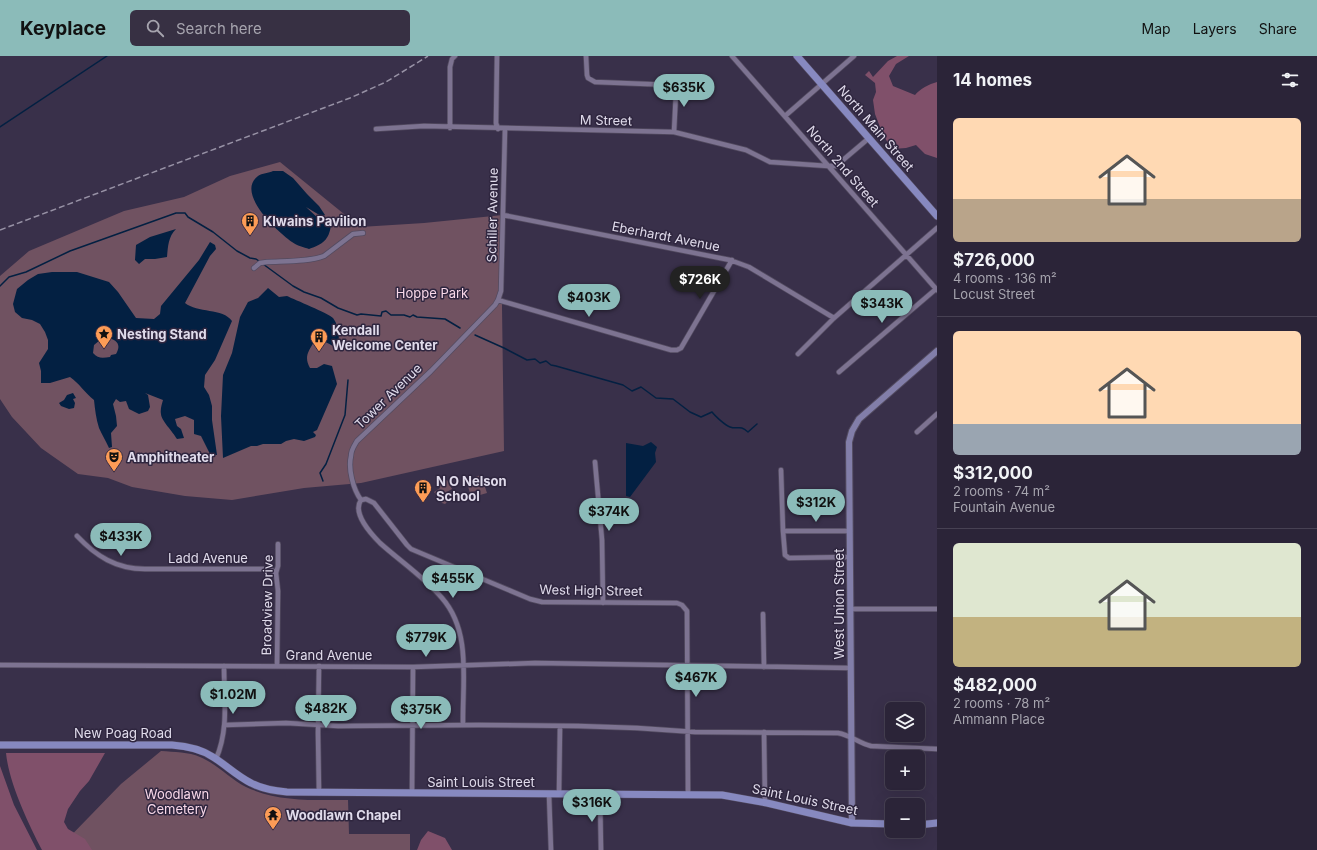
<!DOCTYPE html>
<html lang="en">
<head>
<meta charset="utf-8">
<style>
  body { margin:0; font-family:Inter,sans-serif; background:#373043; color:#f1f3f6; height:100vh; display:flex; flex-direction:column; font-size:15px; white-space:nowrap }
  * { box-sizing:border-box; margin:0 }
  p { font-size:13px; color:#a6a4ae }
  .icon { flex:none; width:22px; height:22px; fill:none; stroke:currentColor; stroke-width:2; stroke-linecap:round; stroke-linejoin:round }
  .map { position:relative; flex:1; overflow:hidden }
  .sheet { display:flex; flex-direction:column; background:#2b2438; width:380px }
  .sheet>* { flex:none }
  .controls { position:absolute; left:885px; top:646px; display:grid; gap:8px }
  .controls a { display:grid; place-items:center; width:40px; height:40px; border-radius:6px; background:#2b2438; box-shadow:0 4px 16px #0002,0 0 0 1px #474153; font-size:20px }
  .price { position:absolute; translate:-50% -34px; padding:0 9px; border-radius:14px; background:#8bbbb9; color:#111; font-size:13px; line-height:26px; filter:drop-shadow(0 1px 2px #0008) }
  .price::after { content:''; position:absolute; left:50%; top:24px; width:12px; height:9px; margin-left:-6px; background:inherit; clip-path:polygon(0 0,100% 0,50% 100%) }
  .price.active { background:#222; color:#fff }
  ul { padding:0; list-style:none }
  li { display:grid; align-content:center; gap:8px; height:212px; padding:0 16px }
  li+li { border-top:1px solid #474153 }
  li span { display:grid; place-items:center; height:124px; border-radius:6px; color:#555 }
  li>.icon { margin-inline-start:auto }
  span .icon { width:72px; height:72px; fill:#fffc; stroke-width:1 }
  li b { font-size:17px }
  h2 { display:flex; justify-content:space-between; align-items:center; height:48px; padding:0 16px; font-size:17px }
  header { display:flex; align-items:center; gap:24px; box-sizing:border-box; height:56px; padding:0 20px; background:#8bbbb9; color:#111 }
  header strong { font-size:19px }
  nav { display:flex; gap:22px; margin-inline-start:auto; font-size:14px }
  .search { width:280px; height:36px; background:#373043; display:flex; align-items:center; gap:10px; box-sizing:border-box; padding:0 14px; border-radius:6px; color:#a6a4ae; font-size:15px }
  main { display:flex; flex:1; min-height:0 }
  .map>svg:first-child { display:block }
  .green { fill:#705261 }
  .forest { fill:#80506a }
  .water { fill:#032042; fill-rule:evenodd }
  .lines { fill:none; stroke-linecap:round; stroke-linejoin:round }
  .stream { stroke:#032042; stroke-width:1.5 }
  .street-casing { stroke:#534b60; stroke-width:6 }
  .secondary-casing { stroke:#534b60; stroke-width:8 }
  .primary-casing { stroke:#534b60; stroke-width:8 }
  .street { stroke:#7d7391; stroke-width:4.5 }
  .secondary { stroke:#827ea9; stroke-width:6 }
  .primary { stroke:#8789c0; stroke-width:7 }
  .rail { stroke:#9791a5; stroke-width:1.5; stroke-dasharray:6 3; stroke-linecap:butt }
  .labels { text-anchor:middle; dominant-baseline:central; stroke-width:3; stroke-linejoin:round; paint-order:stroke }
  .street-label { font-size:13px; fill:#e0dbeb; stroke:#2f263f }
  .poi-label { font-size:13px; font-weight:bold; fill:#e0dbeb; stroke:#2f263f; text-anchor:start }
  .park-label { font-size:13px; fill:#f9d8e9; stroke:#2f263f }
</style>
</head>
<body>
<header>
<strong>Keyplace</strong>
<div class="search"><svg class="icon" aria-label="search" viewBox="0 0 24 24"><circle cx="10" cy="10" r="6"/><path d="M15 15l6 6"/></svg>Search here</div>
<nav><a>Map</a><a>Layers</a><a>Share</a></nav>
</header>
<main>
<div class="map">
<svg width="937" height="794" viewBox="0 0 937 794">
  <rect width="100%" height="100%" fill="#39304a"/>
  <path class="green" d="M280,106L360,171L424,167L503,159L502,251L504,395L361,427L304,432L232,444L185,440L132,431L108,422L78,418L41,392L12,361L0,343V220L29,195L124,155L184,141L230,120Z
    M481,419L487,437L480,439L478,434L470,437L466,424Z
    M447,424L452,433L445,437L448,445L445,448L442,447L434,436L440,432L437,427Z
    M161,695C174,696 189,696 200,701C217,708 230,723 246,731C278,746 314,744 348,744L349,778H410V794H57L121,728Z"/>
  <path class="forest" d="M897,0H909L896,8L889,20L893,30L915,39C920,33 929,28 937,26V102L925,98L916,89L906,92L892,93L883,79L875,58L873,44L876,36L875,27L865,19L869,15L873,21L888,5Z
    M6,697H105L89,725L80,735L68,753L64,766L68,773L85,783L92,794H42C28,767 9,727 6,697Z
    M0,710L14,749L37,794H0Z
    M428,775L445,782L452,794H417L421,784Z"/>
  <path class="water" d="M273,115H283L293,122L307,138L319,150L325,159L321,160L306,151L320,164L331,169C329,184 323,188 309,193C304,191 297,190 292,186C278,176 235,137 258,120C262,117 269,117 273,115Z
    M176,173C168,181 168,191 167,201L155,203H145L139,208L135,204L136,189L150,181Z
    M210,186L215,189L216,193L210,200L185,247C197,257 223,252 232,265L215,304L205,319L204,331L209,339L212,350V364L217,399L210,398L201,380L194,378V364L185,360L175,363L177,370L181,373L184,382L177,383C173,376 161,364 161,358C160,353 162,348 163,344L145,337L148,339L150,351L148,355L139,358L129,353L126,345L120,346L116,343L113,348L116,360L117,370L111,377L112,391L109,392C106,385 102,379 99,372C96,363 95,353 94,344C85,337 79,327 70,321L50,327H41V315L39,307L48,293V284L45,276L40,268L32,264L22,262L15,256L13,248L17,233L28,224L38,218L52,216H77L109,226L118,236L136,262L154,263L160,258L161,250L199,204ZM107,282C116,283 122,288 116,298L111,299L110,301C103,302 98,303 93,297L94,289L100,284Z
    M268,232L279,241L287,240C295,244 328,257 333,262C339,270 341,283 336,292C329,288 323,283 314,286C308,296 304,301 310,312H317L324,308L332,310L337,328L317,374L313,376L316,379L315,381L304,385L294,383L286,385L281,388H263L257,390H251L223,402L221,360L223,319L232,297L240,261L248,246L258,242Z
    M73,337L76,342L73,343L75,347L74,352L69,353L61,350L59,347L64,344L67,339Z
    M651,386L657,391L655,397L656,406L630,441L626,440V387L643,390Z"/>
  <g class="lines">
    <path class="stream" d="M0,71L107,0
      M263,208L293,230L304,236L321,242L338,252L357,259L361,258L381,260L382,256L386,255L391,259H404L410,261L413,259L417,261L445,263L460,272
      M0,230L9,221L26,216L70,195L176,157H185L188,161L213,176L237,195L250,202L256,203L259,205
      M475,279L504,292L527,304L535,303L540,307L546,305L551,309L556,310L623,329L632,335L641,331L656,342L673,343L690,356L701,361L712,356C715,360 726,370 730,371C739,374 739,368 748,376L757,368
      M323,425L320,417L326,408L345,359L348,324"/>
    <defs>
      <path id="street" d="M497,0L496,67L498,73
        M586,0L587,19L588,22L595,26L672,29L676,33V36L674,76
        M732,0L937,234
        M785,60L854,0
        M450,72V11L452,3L455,0
        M376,73L424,70L674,76L746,94L770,106L828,110H836L869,82
        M503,159L730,204L749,211L834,262
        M254,212L260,207L267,206C284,205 309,206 324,200L353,178L363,177
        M498,244L671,294H677L681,292L732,204
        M798,298L834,262L937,172
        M839,316L936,233
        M917,376L937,358
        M595,406L602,484L603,547
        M781,414L783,475L785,499L789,502L850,501
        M361,444L366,443L374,447L407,489L411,493L530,543L542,546L677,547L682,549L687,555L688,739
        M361,444C353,433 348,413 351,400C351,394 354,390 357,385L431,315L495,249L498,244L501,235L505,73
        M361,444C352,457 371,478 380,487C400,505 424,521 442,542C472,576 462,627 463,669
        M783,475H850
        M77,480C96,500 116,513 145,513H270L276,517
        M850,553H937
        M763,558L764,611
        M0,609L413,611L535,607L851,612
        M277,610L278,535L276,517L278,510V488
        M319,610L318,677L319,737
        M225,669L286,667L338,670L479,669L578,670L637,672L695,676L838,677C850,679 859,687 871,690L937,693
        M764,676L765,747
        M216,703C229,673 224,642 224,610
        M412,737L413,611
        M549,738L551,794
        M559,738L560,670
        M600,739L601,794"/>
      <path id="secondary" d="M852,767L849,386L852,375L859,363L937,295"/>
      <path id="primary" d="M797,0L937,160
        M0,689H172C186,690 201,693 213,701C226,709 237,720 251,727C262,733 275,735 287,736L722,739L767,747L852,767L892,768
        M918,769L937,767"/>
    </defs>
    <use href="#street" class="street-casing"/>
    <use href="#secondary" class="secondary-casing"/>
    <use href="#primary" class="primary-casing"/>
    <use href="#street" class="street"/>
    <use href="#secondary" class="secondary"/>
    <use href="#primary" class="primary"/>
    <path class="rail" d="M0,174L350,42L386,26L428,0"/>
  </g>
  <defs>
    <symbol id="building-pin" viewBox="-11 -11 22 30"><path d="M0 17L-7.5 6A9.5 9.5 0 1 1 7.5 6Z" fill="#fd9c56" stroke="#2f263f"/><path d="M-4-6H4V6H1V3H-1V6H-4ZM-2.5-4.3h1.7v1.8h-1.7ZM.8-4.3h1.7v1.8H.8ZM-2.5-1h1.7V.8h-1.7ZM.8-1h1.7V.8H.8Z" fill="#111"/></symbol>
    <symbol id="sight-pin" viewBox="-11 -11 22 30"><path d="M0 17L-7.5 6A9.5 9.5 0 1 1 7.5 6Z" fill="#fd9c56" stroke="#2f263f"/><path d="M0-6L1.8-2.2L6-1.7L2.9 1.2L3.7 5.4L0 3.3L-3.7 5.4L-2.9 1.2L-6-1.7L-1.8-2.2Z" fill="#111"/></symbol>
    <symbol id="theatre-pin" viewBox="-11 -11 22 30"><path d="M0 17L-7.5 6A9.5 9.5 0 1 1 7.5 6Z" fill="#fd9c56" stroke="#2f263f"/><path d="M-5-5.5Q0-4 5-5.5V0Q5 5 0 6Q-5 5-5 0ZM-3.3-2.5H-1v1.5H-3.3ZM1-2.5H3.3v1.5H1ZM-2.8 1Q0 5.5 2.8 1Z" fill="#111"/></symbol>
    <symbol id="temple-pin" viewBox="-11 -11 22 30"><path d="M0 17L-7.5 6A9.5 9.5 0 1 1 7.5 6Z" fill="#fd9c56" stroke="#2f263f"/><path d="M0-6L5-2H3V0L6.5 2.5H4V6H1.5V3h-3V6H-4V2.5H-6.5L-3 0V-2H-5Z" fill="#111"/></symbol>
  </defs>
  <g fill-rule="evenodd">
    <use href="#building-pin" x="240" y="155" width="20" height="27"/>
    <use href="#sight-pin" x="94" y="268" width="20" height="27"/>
    <use href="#building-pin" x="309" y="271" width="20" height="27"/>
    <use href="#theatre-pin" x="104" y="391" width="20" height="27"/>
    <use href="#building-pin" x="413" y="422" width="20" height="27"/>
    <use href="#temple-pin" x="263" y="749" width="20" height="27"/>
  </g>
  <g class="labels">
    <g class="street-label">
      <text transform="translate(606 64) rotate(1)">M Street</text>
      <text transform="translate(876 72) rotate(49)">North Main Street</text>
      <text transform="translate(843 110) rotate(49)">North 2nd Street</text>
      <text transform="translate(492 159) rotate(-89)">Schiller Avenue</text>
      <text transform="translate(666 180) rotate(11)">Eberhardt Avenue</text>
      <text transform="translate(388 340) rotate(-44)">Tower Avenue</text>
      <text x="208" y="502">Ladd Avenue</text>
      <text transform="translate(591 534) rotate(1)">West High Street</text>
      <text transform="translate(839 548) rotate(-90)">West Union Street</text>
      <text transform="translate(267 549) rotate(-89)">Broadview Drive</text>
      <text x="329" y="599">Grand Avenue</text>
      <text x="123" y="677">New Poag Road</text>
      <text x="481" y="726">Saint Louis Street</text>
      <text transform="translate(805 743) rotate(12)">Saint Louis Street</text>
    </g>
    <g class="poi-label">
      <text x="263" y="165">Klwains Pavilion</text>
      <text x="332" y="274">Kendall<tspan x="332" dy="15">Welcome Center</tspan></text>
      <text x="117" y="278">Nesting Stand</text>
      <text x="127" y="401">Amphitheater</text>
      <text x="436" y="425">N O Nelson<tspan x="436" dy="15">School</tspan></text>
      <text x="286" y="759">Woodlawn Chapel</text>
    </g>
    <g class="park-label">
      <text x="432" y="237">Hoppe Park</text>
      <text x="177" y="738">Woodlawn<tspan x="177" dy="15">Cemetery</tspan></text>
    </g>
  </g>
</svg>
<div class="controls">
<a><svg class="icon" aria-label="layers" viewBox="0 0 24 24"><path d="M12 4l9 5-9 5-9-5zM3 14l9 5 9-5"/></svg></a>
<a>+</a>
<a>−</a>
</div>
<b class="price" style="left:684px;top:52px">$635K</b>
<b class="price active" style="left:700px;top:244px">$726K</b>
<b class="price" style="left:589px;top:262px">$403K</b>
<b class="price" style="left:882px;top:268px">$343K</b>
<b class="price" style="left:816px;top:467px">$312K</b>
<b class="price" style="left:609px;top:476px">$374K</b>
<b class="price" style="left:121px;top:501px">$433K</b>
<b class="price" style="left:453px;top:543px">$455K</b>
<b class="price" style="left:426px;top:602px">$779K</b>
<b class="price" style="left:696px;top:642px">$467K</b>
<b class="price" style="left:233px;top:659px">$1.02M</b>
<b class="price" style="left:326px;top:673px">$482K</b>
<b class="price" style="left:421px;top:674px">$375K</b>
<b class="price" style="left:592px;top:767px">$316K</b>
</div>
<section class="sheet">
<h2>14 homes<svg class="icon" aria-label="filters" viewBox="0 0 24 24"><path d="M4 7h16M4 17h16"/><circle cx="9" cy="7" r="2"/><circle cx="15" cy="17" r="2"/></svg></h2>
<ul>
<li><span style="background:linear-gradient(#ffd9b3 65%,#b9a48a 0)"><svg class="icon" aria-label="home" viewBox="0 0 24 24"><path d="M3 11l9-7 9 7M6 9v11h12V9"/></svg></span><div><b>$726,000</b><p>4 rooms · 136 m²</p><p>Locust Street</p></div></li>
<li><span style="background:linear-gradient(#ffd9b3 75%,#9aa5b1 0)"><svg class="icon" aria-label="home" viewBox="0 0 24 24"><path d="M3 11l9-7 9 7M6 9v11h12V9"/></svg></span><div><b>$312,000</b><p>2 rooms · 74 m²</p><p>Fountain Avenue</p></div></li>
<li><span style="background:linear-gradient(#dfe7d0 60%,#c2b280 0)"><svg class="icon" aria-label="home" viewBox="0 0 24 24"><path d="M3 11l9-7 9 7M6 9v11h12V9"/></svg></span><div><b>$482,000</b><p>2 rooms · 78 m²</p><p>Ammann Place</p></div></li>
</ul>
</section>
</main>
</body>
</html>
